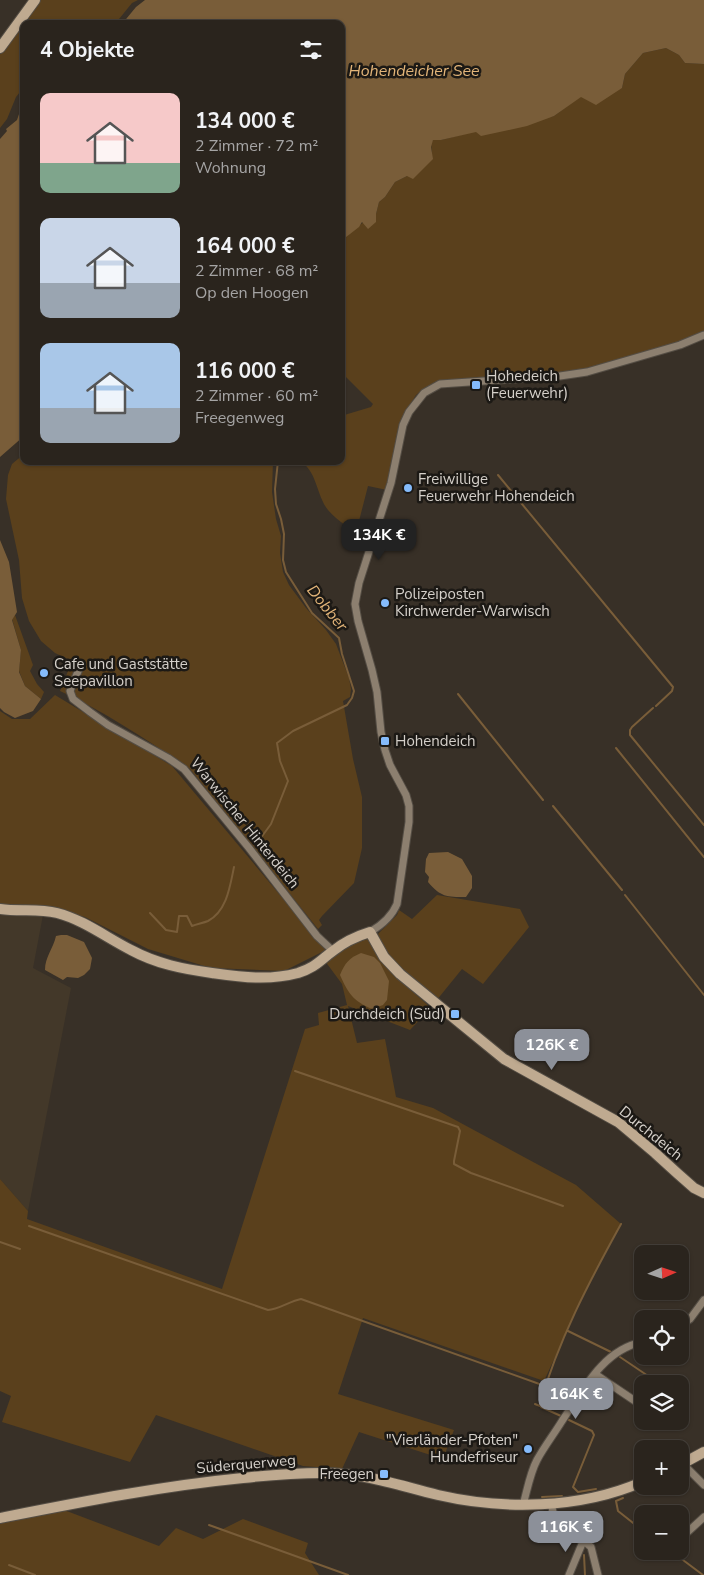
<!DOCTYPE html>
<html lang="de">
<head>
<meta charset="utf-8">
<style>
  body { margin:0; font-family:"Nunito Sans",sans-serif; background:#36302a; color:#f1f3f6; height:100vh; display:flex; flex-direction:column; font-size:19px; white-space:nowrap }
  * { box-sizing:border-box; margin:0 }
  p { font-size:16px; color:#a5a4a4 }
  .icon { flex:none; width:28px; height:28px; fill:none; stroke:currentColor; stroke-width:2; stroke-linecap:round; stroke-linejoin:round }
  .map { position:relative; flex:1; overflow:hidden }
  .details { position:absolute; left:20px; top:20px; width:325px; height:445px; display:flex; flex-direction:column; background:#2a241d; border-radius:10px; box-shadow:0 1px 4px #0004,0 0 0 1px #46413b }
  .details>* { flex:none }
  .needle { width:32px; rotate:87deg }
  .controls { position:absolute; left:634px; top:1245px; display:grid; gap:10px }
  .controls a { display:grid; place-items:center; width:55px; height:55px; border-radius:10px; background:#2a241d; box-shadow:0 1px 4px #0004,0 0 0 1px #46413b; font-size:25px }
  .price { position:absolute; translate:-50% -42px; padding:0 11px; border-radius:10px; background:#8c9099; color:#fff; font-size:16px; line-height:32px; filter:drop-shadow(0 1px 2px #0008) }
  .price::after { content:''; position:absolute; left:50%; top:30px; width:15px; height:11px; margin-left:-8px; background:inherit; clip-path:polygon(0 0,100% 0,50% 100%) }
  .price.on { background:#222; color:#fff }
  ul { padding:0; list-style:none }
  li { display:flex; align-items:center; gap:15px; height:125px; padding:0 20px }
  li span { display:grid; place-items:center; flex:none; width:140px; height:100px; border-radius:10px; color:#555 }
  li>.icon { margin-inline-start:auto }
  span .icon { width:60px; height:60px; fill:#fffc; stroke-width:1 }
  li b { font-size:21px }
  h2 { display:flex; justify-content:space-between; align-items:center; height:60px; padding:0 20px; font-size:21px }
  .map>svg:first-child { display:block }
  .built { fill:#433829 }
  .green { fill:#5a401c }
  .water { fill:#795d39 }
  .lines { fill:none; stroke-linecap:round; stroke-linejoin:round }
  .stream { stroke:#795d39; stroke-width:2 }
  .street-casing { stroke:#544d44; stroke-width:9 }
  .secondary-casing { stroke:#544d44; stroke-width:12 }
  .street { stroke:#8c7f6f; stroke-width:7 }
  .secondary { stroke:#bfaa90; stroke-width:10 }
  .poi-dot { fill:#85bbfb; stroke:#1c1915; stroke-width:2 }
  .labels { text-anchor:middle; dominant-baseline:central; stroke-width:5; stroke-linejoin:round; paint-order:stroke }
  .poi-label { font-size:15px; fill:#d5d0ca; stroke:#1c1915; text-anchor:start }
  .street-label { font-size:15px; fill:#d5d0ca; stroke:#1c1915 }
  .water-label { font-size:16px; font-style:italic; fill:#e3b579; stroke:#1c1915 }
</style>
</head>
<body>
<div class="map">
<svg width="704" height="1575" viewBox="0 0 704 1575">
  <rect width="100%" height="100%" fill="#383027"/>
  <path class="built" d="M0,912L43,915L33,968L71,988L28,1211L0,1179Z"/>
  <path class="green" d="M37,0H138L132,3L115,24H28L23,20Z
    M24,24V87L16,97L7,119L0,128V52Z
    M666,48L679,55L685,63L704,64V332L683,341L590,368L567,373L444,380L435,383L425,388L416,395L405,413L387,490L368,486L359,521L370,524L366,537C353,530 338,522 328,510C316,495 317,469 299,461H341V416L371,407L373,404L341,372V241C353,231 363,221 376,214L379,202L385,197L395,182L407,176L432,155L431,143L433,140H441L476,131L554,116L581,96L622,88L625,74L643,53Z
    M24,454V461H273L272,492L276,519L281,536L280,553L283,572L289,585L306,608L326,630L336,644L349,678L351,689L350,697L343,701L353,759L362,797V848L354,883L322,916L319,920L322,925L318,929L190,769C150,742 104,711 60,691L72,661L55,653L41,641L29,621L22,598L19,560L6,499L8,475L12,464Z
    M15,615L33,665L30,671L37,684L44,692L41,699L25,686L19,671L21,650L12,619Z
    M55,695L172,766L326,950L284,971L211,968L148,949L85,917L40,906L0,905V711L12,719H30Z
    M437,895L520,909L529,927L483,984L462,969L436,1001C420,986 381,955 378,934L397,915L399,910L412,919Z
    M360,938H365L370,939L384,963L394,975L431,1008L410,1030L348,1006L357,1043L385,1039L396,1097L433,1108L576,1185L621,1224L591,1279L544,1381L363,1318L338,1394L454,1430L443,1459L359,1432L342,1469L303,1466L156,1415L130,1462L2,1422L11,1396L0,1391V1179L28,1211L27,1219L222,1289L305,1029L319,1025L318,1013L347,1005L342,984L325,961Z
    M64,1510L159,1546L176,1528L203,1539L243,1519L308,1543L305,1553L319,1575H0V1522Z"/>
  <path class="water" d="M145,0H704V64L685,63L679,55L666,48L643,53L625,74L622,88L596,105L581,97L554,116L527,126L481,136L476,132L441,140H433L431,147L433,159L413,179L407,176L395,182L385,197L379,202L376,214V222L368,229L362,222L359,227L341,241V24H122L136,7Z
    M24,99V436L0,457V139L7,131L6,129L17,120Z
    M0,540L9,562L17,612L12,620L21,650L19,672L25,686L41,699L33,711L15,718L4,712L0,708Z
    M448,852L462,859L472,876V888L466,897C446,897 441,897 428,882L429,877L425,872L426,859L429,853Z
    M61,935H67L84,942L92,958L90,969L84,975L78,978L67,977L63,980L45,970C45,957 53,949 56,936Z
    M361,953L374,957L380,963L389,981L387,1000L383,1005L372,1009C353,1001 348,993 340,975C345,963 349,958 361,953Z"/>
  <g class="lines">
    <path class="stream" d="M498,475L673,687L672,691L656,706
      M458,694L543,800
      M653,708L632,727L630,730V735L704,825
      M616,748L704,857
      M553,806L622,890
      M260,839L271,824L288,781L280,761L277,743L293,731L347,705L352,698L354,691L342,654L339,638L312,613L286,572L283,560L284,534L281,519L276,504L275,489L278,461
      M625,895L704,995
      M150,913L166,930L177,932L179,916H187L192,926C197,924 203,923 208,921C227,911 230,886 234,867
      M295,1071L458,1127L460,1131L454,1161V1164L471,1173L563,1206
      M29,1226L268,1310C278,1310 290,1301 301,1299L545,1386
      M0,1242L20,1249
      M568,1331L611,1352
      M620,1357L660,1384
      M535,1404L540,1406
      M561,1416L541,1407L540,1404C558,1341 589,1282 621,1224
      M569,1420L592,1431L594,1435L573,1487L578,1492L596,1489
      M542,1497L562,1496
      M623,1498L616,1501L618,1511L642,1530
      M209,1525L348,1575
      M671,1551L703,1575
      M584,1555L585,1575
      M9,1565L35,1575"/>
    <defs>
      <path id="street" d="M79,669L70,691L73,699L90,712L108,725L168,758L184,769L249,848L317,936L333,951
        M370,932C382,925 392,916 397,904L409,822V806L406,795L390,765L385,750L381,732L377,692L372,670L358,621L355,604L359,583L391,483L403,425L409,412L424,393L440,384L560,376L587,372L680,345L704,335
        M680,1326L690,1319L704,1300
        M595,1374L638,1403
        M683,1464L704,1485
        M551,1503L553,1512L556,1517L591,1547L598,1575
        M523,1505C527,1491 530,1473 537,1460C544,1447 554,1434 562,1421C583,1390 603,1350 642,1342
        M680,1539L704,1517
        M569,1575L584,1539"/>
      <path id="secondary" d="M0,48L35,0
        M0,909C19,912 38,908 57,913C84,920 107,938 131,950C157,964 183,969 212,973C241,977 268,981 298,973C316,967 319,961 333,951C344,942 357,936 370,932L384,957L400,974L504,1059L618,1122L655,1153L677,1173L694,1188L704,1193
        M680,1465L704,1452
        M0,1518C81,1502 161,1486 243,1478C270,1475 296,1473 323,1473C365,1473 397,1485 438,1495C503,1510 580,1509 642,1482"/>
    </defs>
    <use href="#street" class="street-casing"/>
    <use href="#secondary" class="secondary-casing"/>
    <use href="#street" class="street"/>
    <use href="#secondary" class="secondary"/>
  </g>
  <g class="poi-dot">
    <rect x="471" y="380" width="10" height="10" rx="2.5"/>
    <circle cx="408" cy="488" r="5"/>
    <circle cx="385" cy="603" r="5"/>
    <circle cx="44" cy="673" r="5"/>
    <rect x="380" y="736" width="10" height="10" rx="2.5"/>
    <rect x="450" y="1009" width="10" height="10" rx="2.5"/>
    <circle cx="528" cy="1449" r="5"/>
    <rect x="379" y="1469" width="10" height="10" rx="2.5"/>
  </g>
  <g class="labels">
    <g class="poi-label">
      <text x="486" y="376">Hohedeich<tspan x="486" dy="17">(Feuerwehr)</tspan></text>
      <text x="418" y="479">Freiwillige<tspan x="418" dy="17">Feuerwehr Hohendeich</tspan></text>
      <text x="395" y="594">Polizeiposten<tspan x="395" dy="17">Kirchwerder-Warwisch</tspan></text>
      <text x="54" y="664">Cafe und Gaststätte<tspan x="54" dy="17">Seepavillon</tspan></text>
      <text x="395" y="741">Hohendeich</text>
      <text x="445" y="1014" text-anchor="end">Durchdeich (Süd)</text>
      <text x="518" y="1440" text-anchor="end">"Vierländer-Pfoten"<tspan x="518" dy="17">Hundefriseur</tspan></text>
      <text x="374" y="1474" text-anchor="end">Freegen</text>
    </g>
    <g class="street-label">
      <text transform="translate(245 823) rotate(51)">Warwischer Hinterdeich</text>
      <text transform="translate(651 1133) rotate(39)">Durchdeich</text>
      <text transform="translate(246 1464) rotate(-5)">Süderquerweg</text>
    </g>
    <g class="water-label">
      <text x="414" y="71">Hohendeicher See</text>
      <text transform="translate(327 608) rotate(51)">Dobber</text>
    </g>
  </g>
</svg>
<div class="controls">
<a><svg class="needle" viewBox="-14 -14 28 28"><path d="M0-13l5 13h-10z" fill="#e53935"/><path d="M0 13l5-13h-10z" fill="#a5a4a4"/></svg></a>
<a><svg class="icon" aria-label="locate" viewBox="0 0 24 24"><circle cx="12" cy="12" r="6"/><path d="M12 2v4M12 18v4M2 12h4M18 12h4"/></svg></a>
<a><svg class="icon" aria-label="layers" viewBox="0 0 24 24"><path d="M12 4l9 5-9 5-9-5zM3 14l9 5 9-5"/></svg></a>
<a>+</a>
<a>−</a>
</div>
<b class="price on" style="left:379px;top:561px">134K €</b>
<b class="price" style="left:552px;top:1071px">126K €</b>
<b class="price" style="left:576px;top:1420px">164K €</b>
<b class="price" style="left:566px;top:1553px">116K €</b>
<section class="details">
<h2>4 Objekte<svg class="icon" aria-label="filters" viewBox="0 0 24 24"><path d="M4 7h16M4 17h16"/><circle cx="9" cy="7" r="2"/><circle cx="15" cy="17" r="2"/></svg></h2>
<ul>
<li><span style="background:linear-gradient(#f6c9c9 70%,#7fa58c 0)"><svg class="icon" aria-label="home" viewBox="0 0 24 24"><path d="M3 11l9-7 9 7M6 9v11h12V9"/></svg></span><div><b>134 000 €</b><p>2 Zimmer · 72 m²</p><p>Wohnung</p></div></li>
<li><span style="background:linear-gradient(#c9d6e8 65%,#9aa5b1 0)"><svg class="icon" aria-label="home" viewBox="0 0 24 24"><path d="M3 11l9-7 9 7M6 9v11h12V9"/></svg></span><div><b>164 000 €</b><p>2 Zimmer · 68 m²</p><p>Op den Hoogen</p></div></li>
<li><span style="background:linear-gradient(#a9c7e8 65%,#9aa5b1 0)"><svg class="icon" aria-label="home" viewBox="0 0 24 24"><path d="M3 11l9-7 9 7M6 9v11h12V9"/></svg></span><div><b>116 000 €</b><p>2 Zimmer · 60 m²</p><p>Freegenweg</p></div></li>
</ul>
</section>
</div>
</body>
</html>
